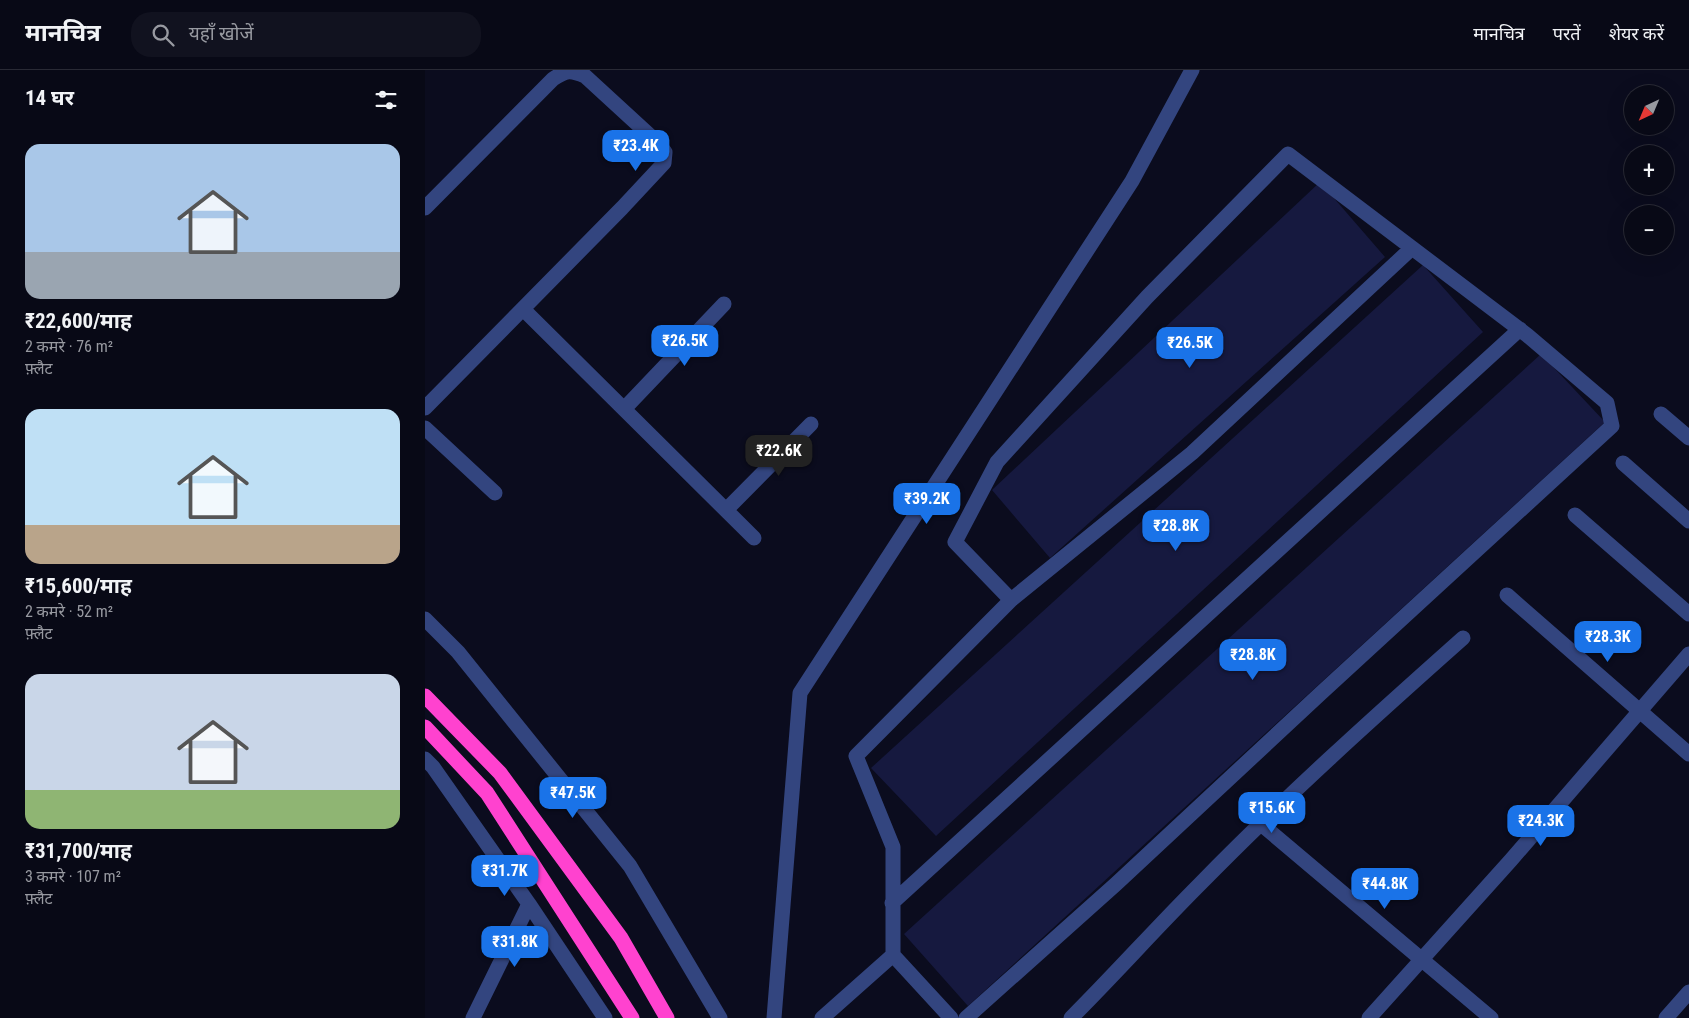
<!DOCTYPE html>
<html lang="hi">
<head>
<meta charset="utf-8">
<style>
  body { margin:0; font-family:"Roboto Condensed","Noto Sans Devanagari",sans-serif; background:#11121f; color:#f1f3f6; height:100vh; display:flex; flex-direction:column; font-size:19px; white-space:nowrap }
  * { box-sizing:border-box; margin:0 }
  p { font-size:16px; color:#989aa1 }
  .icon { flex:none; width:28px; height:28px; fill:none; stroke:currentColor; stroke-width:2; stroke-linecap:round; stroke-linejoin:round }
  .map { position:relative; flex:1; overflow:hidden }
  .drawer { display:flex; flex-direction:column; background:#080916; width:425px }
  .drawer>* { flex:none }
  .needle { width:32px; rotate:224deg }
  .tools { position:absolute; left:1199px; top:15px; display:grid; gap:10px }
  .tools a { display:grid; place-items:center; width:50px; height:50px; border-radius:50%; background:#080916; box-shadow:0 5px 20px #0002,0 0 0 1px #292a35; font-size:25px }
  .price { position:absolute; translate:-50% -42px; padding:0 11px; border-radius:10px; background:#1a73e8; color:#fff; font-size:16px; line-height:32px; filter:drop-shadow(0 1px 2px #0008) }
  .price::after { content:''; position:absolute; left:50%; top:30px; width:15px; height:11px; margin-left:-8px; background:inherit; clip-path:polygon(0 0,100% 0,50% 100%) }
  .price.on { background:#222; color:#fff }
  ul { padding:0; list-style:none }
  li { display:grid; align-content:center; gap:10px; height:265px; padding:0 25px }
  li span { display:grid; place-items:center; height:155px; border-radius:15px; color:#555 }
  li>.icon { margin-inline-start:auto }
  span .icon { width:90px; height:90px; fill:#fffc; stroke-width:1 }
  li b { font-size:21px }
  h2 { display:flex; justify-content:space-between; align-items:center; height:60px; padding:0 25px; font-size:21px }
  header { display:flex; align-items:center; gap:30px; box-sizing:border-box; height:70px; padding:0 25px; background:#080916; border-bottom:1px solid #292a35 }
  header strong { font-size:24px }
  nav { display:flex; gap:28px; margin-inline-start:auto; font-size:18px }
  .search { width:350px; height:45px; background:#11121f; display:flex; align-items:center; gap:12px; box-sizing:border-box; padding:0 18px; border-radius:20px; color:#989aa1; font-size:19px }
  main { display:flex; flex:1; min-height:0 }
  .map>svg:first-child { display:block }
  .building { fill:#16193f }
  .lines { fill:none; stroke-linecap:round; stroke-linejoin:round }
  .minor { stroke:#33457f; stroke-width:15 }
  .highway { stroke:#ff42cf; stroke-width:15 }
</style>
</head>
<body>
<header>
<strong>मानचित्र</strong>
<div class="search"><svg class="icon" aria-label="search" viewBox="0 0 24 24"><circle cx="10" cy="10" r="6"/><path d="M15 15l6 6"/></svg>यहाँ खोजें</div>
<nav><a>मानचित्र</a><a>परतें</a><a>शेयर करें</a></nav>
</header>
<main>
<section class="drawer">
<h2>14 घर<svg class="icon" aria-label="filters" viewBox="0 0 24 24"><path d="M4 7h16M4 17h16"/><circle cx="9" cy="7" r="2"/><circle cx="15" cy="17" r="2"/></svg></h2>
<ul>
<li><span style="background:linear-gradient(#a9c7e8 70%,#9aa5b1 0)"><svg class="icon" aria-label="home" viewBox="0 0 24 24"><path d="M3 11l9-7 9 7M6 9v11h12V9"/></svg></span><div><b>₹22,600/माह</b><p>2 कमरे · 76 m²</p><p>फ़्लैट</p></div></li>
<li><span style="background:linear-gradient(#bfe0f5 75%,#b9a48a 0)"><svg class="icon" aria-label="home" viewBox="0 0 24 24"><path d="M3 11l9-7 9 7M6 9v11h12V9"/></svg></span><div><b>₹15,600/माह</b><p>2 कमरे · 52 m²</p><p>फ़्लैट</p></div></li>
<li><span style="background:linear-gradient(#c9d6e8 75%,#8fb573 0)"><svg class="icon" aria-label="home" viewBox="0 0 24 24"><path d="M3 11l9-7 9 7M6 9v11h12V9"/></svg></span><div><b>₹31,700/माह</b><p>3 कमरे · 107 m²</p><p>फ़्लैट</p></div></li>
</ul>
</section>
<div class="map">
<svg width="1264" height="948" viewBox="0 0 1264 948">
  <rect width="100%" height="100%" fill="#0b0c1e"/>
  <path class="building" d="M895,112L960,187L625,488L567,420Z
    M998,195L1058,262L511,766L446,698Z
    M1116,284L1180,352L543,936L479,864Z"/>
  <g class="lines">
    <path class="minor" d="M0,138L128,9C142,0 145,0 160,6L233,73L240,82L239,93L197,138L0,338
      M98,239L329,468
      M199,339L299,234
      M1236,344L1264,368
      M0,358L70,423
      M1198,393L1264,451
      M301,440L386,354
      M1150,445L1264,544
      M1082,525L1264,684
      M586,530L767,383L987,178
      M0,549L33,582L205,796L295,948
      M0,689L8,697L104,834L180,948
      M836,754L1066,948
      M467,833L1095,259
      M48,948L104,834
      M349,948L375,623L707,111L767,0
      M397,948L468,885
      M526,948L468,885V777L431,686L586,530L530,472L572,392L722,227L863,84L1102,265L1182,333L1187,356L895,624L691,814L541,948
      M646,948C690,904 731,858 775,814C859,728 948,648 1038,568
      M944,948L1086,790L1264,584
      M1241,948L1264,922"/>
    <path class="highway" d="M0,626L75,703L196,868L242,948
      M0,657L62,723L207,948"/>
  </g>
</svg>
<div class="tools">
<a><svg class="needle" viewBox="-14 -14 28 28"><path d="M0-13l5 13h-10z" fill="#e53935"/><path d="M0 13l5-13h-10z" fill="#989aa1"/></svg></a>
<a>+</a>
<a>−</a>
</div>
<b class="price" style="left:211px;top:102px">₹23.4K</b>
<b class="price" style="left:260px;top:297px">₹26.5K</b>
<b class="price" style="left:765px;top:299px">₹26.5K</b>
<b class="price on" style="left:354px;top:407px">₹22.6K</b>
<b class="price" style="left:502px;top:455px">₹39.2K</b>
<b class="price" style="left:751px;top:482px">₹28.8K</b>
<b class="price" style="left:1183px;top:593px">₹28.3K</b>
<b class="price" style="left:828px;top:611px">₹28.8K</b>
<b class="price" style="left:148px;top:749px">₹47.5K</b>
<b class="price" style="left:847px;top:764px">₹15.6K</b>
<b class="price" style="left:1116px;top:777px">₹24.3K</b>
<b class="price" style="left:80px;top:827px">₹31.7K</b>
<b class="price" style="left:960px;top:840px">₹44.8K</b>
<b class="price" style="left:90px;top:898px">₹31.8K</b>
</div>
</main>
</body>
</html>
